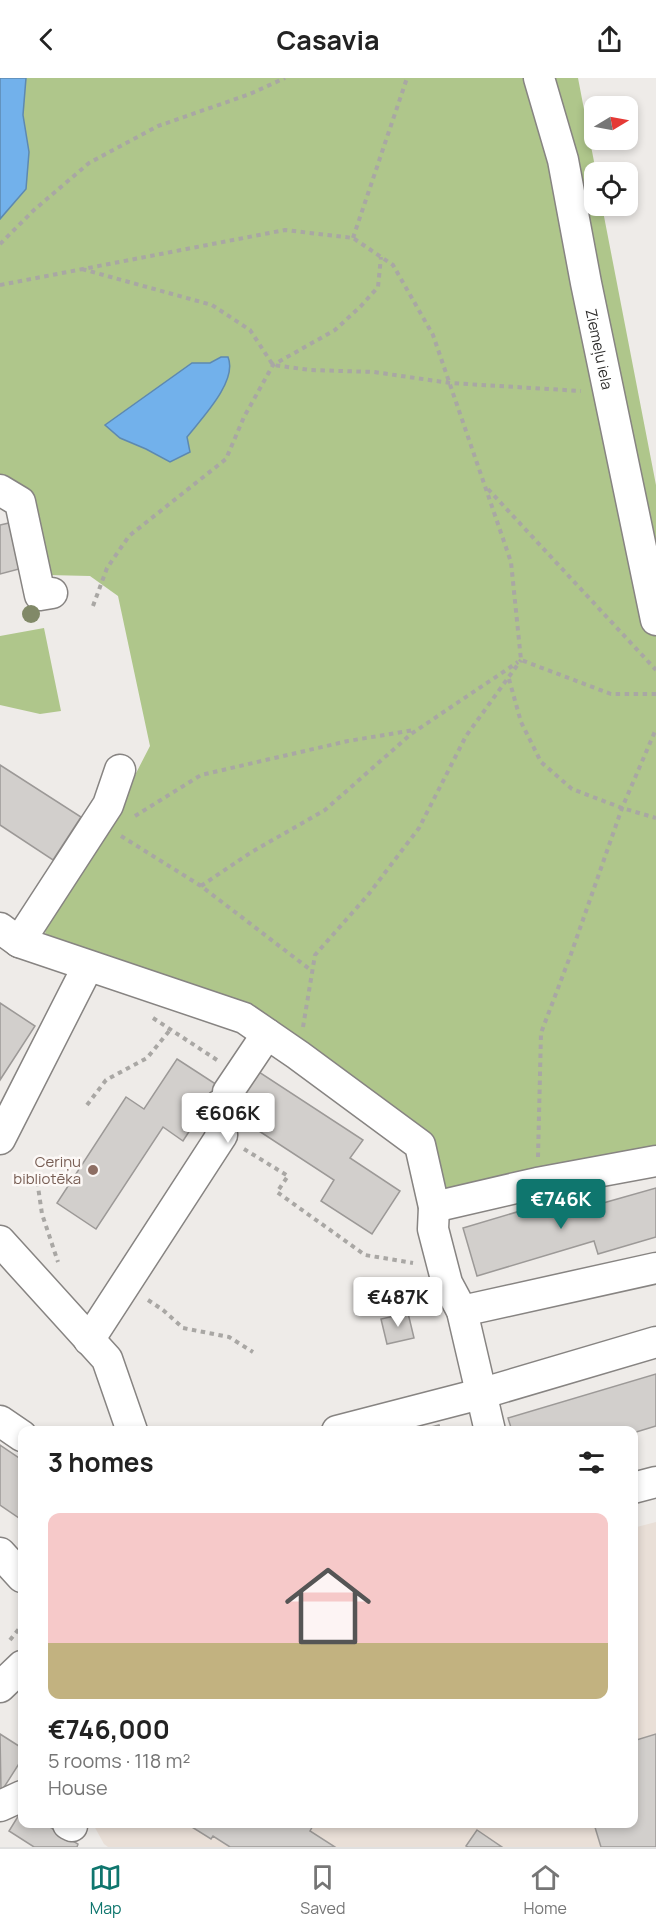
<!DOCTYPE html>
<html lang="en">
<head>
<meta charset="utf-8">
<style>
  body { margin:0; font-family:Manrope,sans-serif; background:#f2f2f2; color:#222; height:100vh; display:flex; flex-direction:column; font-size:22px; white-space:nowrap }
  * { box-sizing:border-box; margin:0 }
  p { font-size:20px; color:#767676 }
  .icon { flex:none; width:33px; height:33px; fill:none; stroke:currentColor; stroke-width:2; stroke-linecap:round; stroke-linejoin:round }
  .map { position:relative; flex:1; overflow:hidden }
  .panel { position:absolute; left:18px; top:1348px; width:620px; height:402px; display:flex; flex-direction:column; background:#fff; border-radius:12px; box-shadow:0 3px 9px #0003 }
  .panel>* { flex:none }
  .needle { width:39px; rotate:80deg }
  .tools { position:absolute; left:584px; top:18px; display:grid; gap:12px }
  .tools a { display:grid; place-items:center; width:54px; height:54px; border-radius:12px; background:#fff; box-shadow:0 3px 9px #0003; font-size:30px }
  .price { position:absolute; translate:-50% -51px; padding:0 14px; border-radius:6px; background:#fff; color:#222; font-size:20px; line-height:39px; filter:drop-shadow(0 2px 3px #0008) }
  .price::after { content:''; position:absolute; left:50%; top:36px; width:18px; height:14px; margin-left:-9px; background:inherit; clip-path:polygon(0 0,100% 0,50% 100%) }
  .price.selected { background:#0f766e; color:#fff }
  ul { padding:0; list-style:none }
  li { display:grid; align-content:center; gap:12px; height:318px; padding:0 30px }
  li span { display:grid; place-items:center; height:186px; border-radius:12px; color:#555 }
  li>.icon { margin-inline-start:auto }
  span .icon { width:108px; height:108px; fill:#fffc; stroke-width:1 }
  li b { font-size:26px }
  h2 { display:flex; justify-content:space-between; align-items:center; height:72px; padding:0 30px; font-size:26px }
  header { display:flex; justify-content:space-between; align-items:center; height:78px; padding:0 30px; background:#fff; font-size:27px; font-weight:700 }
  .menu { display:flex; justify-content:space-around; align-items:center; height:84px; border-top:2px solid #e0e0e0; background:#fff; font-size:16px; color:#767676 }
  .menu a { display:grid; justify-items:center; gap:3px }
  .menu .selected { color:#0f766e }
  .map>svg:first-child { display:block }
  .built { fill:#e9dfd7 }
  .green { fill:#afc68b }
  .water { fill:#72b1eb; stroke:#5d89b1; stroke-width:1.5 }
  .building { fill:#d2cfcc; stroke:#9c9997; stroke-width:1.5 }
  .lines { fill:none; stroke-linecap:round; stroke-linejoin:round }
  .minor-casing { stroke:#878482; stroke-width:33 }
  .path { stroke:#a9a7a4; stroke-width:4; stroke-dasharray:4.5 4.5; stroke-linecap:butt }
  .minor { stroke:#fff; stroke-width:30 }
  .tree { fill:#818968 }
  .education-dot { fill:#8d6e63; stroke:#fcf8f6; stroke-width:2 }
  .labels { text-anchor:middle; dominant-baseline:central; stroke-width:5; stroke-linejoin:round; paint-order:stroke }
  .street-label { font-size:15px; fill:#2c2b2a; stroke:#fcf8f6 }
  .education-label { font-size:15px; fill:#785e54; stroke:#fcf8f6; text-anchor:end }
</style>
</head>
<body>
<header><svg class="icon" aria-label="back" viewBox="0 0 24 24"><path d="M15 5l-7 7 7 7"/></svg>Casavia<svg class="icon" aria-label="share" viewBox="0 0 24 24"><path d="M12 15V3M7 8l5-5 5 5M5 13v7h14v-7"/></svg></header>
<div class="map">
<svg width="656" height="1769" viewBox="0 0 656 1769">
  <rect width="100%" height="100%" fill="#eeebe8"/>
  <path class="built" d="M656,1444V1769H108L104,1766L93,1746H633V1450Z"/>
  <path class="green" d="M0,0H578L596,94H594V128H602L656,407V1073L443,1116L431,1062L249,934L46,864L44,837L133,701L150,668L118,518L90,498L48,497L0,405Z
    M44,550L61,633L40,636L0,627V558Z"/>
  <path class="water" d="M0,0H26L23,37L29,74L26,111L0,141Z
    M221,279H228C238,303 202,340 187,359L190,374L170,384L146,371L120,360L105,347L192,285H210Z"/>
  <path class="building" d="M9,445L19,491L0,496V447Z
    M0,687L81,739L53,782L0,747Z
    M0,925L35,948L0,1002Z
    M177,981L237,1020L256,992L363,1062L350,1080L400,1113L372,1156L321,1123L334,1102L210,1021L183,1063L163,1049L96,1151L57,1125L126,1019L144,1031Z
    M656,1110V1159L598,1176L594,1163L477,1198L463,1150L584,1114L589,1129Z
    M408,1235L414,1260L387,1266L381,1241Z
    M656,1296V1348L633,1355V1353H512L508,1340Z
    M439,1347L441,1353H416Z
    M0,1367L22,1382V1442L0,1427Z
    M0,1656L22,1670V1681L1,1714Z
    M656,1656V1769H601L594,1746H633V1663Z
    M22,1732V1746H45L78,1766L77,1769H34L9,1753Z
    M187,1746H314L310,1753L335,1769H230L213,1758L211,1761Z
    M477,1752L502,1769H468L466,1768Z"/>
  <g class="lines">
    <defs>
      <g id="minor">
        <path id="s1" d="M539,0L563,82L586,205L656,542"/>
        <path d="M0,412L20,424L40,517L52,515"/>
        <path d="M0,850L19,864L244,940L298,977L420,1067L434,1129L433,1151L447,1205L462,1233L490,1353"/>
        <path d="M19,864L108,727L120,692"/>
        <path d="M228,1014L267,956"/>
        <path d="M0,1061L88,888"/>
        <path d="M434,1129L537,1105L656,1083"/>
        <path d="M0,1163L107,1281L132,1353"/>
        <path d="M462,1233L656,1190"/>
        <path d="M89,1262L222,1057L215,1035L220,1027"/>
        <path d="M0,1343L22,1358"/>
        <path d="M337,1353L480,1316L656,1264"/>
        <path d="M633,1410L656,1404"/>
        <path d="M0,1475L22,1499"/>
        <path d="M0,1609L22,1588"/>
        <path d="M0,1728L22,1718"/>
        <path d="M68,1746L72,1748"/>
      </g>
    </defs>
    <use href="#minor" class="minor-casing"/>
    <path class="path" d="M353,160L407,0
      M0,166L34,132L89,85L158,48L250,16L285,0
      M82,191L212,227L250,252L273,287L310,292L374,294L450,305L581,313
      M0,207L285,152L353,160L393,187L433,257L511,484L521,582L611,616H656
      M488,411L656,592
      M93,528L107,490L129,458L226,381L244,339L273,287L335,252L361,228L378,209L381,179
      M509,601L521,644L541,684L572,711L622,730L656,740
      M135,738L201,697L348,663L414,652
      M121,758L201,808L312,893
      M201,808L250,775L325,732L411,656L518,584
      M153,940L217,982
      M303,949L315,877L368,817L419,750L466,658L521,582
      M87,1027L106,1002L147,980L170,952
      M244,1071L288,1098L277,1114L365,1177L413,1185
      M538,1079L541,955L571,876L622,730L656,651
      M36,1095L42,1136L58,1184
      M148,1222L163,1232L183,1250L229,1259L253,1274
      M10,1562L22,1547"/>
    <use href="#minor" class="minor"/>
  </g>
  <circle class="tree" cx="31" cy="536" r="9"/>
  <circle class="education-dot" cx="93" cy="1092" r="6"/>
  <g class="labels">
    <g class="street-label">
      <text stroke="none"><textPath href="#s1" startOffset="278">Ziemeļu iela</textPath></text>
    </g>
    <g class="education-label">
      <text x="81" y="1083">Ceriņu<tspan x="81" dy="17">bibliotēka</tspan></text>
    </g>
  </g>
</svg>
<div class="tools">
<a><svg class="needle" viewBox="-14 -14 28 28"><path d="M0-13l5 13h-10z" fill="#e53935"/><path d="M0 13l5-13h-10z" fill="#767676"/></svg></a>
<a><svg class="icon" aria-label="locate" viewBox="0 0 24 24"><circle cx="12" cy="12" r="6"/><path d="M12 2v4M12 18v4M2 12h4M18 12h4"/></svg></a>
</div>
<b class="price" style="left:228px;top:1066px">€606K</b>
<b class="price selected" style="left:561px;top:1152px">€746K</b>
<b class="price" style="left:398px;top:1250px">€487K</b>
<section class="panel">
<h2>3 homes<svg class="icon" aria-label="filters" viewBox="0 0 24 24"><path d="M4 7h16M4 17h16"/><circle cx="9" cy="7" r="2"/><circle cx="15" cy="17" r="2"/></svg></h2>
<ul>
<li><span style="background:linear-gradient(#f6c9c9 70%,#c2b280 0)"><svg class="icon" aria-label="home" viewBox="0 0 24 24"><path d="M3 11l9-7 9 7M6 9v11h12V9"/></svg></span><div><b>€746,000</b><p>5 rooms · 118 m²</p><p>House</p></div></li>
</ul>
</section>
</div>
<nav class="menu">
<a class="selected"><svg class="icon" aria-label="map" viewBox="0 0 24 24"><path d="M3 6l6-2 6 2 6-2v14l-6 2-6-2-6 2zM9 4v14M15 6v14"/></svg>Map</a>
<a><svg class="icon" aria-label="saved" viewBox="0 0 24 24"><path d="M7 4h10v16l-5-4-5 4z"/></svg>Saved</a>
<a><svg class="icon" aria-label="home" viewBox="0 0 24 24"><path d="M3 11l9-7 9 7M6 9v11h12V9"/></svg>Home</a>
</nav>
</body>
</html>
